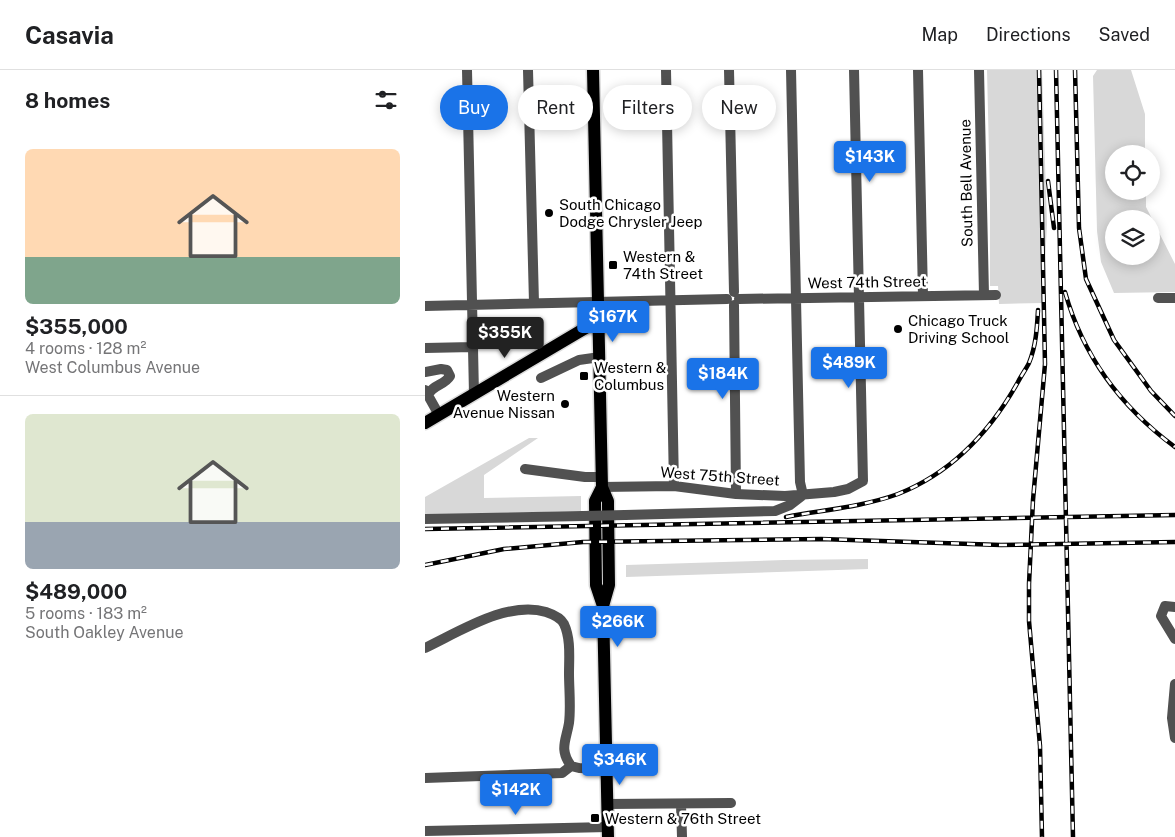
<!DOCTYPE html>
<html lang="en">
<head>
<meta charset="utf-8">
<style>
  body { margin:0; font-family:"Public Sans",sans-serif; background:#f2f2f2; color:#202124; height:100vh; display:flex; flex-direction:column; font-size:19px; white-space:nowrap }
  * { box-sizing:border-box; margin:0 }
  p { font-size:16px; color:#757577 }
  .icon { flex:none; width:28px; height:28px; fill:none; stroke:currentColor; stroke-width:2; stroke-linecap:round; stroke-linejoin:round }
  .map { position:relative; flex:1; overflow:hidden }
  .sheet { display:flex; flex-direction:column; background:#fff; width:425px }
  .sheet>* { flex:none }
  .top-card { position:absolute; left:15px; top:15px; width:475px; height:45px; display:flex; gap:10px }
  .tools { position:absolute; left:680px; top:75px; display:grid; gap:10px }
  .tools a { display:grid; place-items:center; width:55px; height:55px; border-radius:50%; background:#fff; box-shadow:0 2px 12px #0003; font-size:25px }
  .price { position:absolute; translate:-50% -42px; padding:0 11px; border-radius:5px; background:#1a73e8; color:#fff; font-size:16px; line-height:32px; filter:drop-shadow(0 1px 2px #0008) }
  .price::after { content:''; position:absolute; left:50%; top:30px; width:15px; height:11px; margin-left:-8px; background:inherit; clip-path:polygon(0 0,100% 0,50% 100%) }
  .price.active { background:#222; color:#fff }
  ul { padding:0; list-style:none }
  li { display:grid; align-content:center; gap:10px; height:265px; padding:0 25px }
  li+li { border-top:1px solid #e0e0e0 }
  li span { display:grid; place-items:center; height:155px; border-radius:8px; color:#555 }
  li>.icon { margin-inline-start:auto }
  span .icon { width:90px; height:90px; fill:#fffc; stroke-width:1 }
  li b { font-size:21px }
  h2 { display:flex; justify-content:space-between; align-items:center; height:60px; padding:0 25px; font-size:21px }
  .pill { padding:0 18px; border-radius:22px; background:#fff; box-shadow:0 2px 12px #0003; font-size:18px; line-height:45px }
  .pill.active { background:#1a73e8; color:#fff }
  header { display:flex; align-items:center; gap:30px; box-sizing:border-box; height:70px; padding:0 25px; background:#fff; border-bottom:1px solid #e0e0e0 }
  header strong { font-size:24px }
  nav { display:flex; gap:28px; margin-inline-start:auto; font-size:18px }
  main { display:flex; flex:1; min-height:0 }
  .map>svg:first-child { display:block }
  .green { fill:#d8d8d8; fill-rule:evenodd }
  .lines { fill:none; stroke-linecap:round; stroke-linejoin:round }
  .major-casing { stroke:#dbdbdb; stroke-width:15 }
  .minor { stroke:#515151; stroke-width:10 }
  .major { stroke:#000; stroke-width:12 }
  .rail-casing { stroke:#000; stroke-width:4.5 }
  .rail { stroke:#fff; stroke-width:2.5; stroke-dasharray:8; stroke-linecap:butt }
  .minor-bridge { stroke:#515151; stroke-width:10 }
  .poi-dot { fill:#000; stroke:#fff; stroke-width:2 }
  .labels { text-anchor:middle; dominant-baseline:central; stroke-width:5; stroke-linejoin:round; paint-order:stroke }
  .street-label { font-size:15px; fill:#000; stroke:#fff }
  .poi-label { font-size:15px; fill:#000; stroke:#fff; text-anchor:start }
</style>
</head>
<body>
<header>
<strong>Casavia</strong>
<nav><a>Map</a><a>Directions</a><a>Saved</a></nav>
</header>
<main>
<section class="sheet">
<h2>8 homes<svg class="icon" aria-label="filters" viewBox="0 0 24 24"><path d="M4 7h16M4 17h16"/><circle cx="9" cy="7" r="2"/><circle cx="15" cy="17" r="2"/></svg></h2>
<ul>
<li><span style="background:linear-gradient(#ffd9b3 70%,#7fa58c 0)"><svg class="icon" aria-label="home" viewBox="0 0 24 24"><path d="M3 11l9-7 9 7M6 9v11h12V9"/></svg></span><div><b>$355,000</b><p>4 rooms · 128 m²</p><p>West Columbus Avenue</p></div></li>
<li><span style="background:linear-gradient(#dfe7d0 70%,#9aa5b1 0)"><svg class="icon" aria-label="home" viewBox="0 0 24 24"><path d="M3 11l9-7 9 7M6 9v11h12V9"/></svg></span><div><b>$489,000</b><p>5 rooms · 183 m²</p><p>South Oakley Avenue</p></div></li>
</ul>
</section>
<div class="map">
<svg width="750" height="767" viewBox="0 0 750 767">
  <rect width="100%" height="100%" fill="#fff"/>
  <path class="green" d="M562,0H617L622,154L618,233L574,234L573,216H565V126Z
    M672,0H706L720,44V84H689V121H721V137L750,194V222L689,223L676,192L672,161L668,6ZM689,149H726V186H689Z
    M104,368H113L59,405V428L156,426V441L0,445V427Z
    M443,489V499L201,507V495L359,490Z"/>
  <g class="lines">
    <defs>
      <path id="major" d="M168,0L177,417L183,431V436L184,515L178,536L183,767
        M0,353L174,250
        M177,417L170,431L171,515L178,536"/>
    </defs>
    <use href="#major" class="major-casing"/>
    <path class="minor" d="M42,0L49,324
      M103,0L109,233
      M241,0L249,416
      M304,0L309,222
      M493,0L498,226
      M554,0L559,225
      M733,228H750
      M314,229L571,225
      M309,235L311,424
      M0,236L302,229
      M0,278L48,277
      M0,302L16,299L22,300L25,306C20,315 7,315 3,325
      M116,308L154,290L175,287
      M0,320L14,345
      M100,399L160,407H176
      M177,417L249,416L311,424L360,426L409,422L423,419L438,411L429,0
      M200,445L350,441L365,435L378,425L375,412L366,0
      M0,449L158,446
      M750,537L740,536L736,546L750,569
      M0,578C34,562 83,530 121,542C127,544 136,548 139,554C146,569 144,588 144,603C144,619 146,637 144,653C141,671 134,679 146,696L154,698L181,699
      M750,614L747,648L750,668
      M0,708L137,703L146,696
      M182,734L306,733
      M256,734L257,767
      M0,761L183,757"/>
    <use href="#major" class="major"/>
    <defs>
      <path id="rail" d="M614,0L620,294L608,430L604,514V551L615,676L617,767
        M631,0L648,767
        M650,0L654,158L661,209L689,270L726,321L750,346
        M623,111L629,158
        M640,222C658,286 697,338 750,377
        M361,447C398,440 437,437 473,424C526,403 565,362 593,312C596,306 601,299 604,293C611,276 612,258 613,240
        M0,459L750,445
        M0,495L79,479L158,472L396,469L576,475L750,472"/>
    </defs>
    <use href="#rail" class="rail-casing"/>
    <use href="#rail" class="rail"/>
    <path class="minor-bridge" d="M158,446L200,445"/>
  </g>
  <g class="poi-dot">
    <circle cx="124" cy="143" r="5"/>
    <rect x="183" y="190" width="10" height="10" rx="2.5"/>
    <circle cx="473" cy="259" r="5"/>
    <rect x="154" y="301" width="10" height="10" rx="2.5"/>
    <circle cx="140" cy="334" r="5"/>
    <rect x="165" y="743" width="10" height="10" rx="2.5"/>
  </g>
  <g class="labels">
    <g class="street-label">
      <text transform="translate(541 113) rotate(-91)">South Bell Avenue</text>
      <text transform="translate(442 212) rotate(-1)">West 74th Street</text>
      <text transform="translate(295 406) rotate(4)">West 75th Street</text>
    </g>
    <g class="poi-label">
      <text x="134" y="134">South Chicago<tspan x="134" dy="17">Dodge Chrysler Jeep</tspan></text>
      <text x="198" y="186">Western &amp;<tspan x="198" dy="17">74th Street</tspan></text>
      <text x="483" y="250">Chicago Truck<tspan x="483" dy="17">Driving School</tspan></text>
      <text x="169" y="297">Western &amp;<tspan x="169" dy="17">Columbus</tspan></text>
      <text x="130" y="325" text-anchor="end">Western<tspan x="130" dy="17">Avenue Nissan</tspan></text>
      <text x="180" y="748">Western &amp; 76th Street</text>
    </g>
  </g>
</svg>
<div class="tools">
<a><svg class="icon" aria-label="locate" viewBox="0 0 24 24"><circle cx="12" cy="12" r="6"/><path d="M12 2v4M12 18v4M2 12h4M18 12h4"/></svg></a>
<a><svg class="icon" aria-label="layers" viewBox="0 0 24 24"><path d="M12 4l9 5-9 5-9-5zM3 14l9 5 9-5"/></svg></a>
</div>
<b class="price" style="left:445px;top:113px">$143K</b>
<b class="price" style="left:188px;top:273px">$167K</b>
<b class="price active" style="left:80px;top:289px">$355K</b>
<b class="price" style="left:424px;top:319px">$489K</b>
<b class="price" style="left:298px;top:330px">$184K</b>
<b class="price" style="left:193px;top:578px">$266K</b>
<b class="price" style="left:195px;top:716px">$346K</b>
<b class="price" style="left:91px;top:746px">$142K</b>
<div class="top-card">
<a class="pill active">Buy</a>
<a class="pill">Rent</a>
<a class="pill">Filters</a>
<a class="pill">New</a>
</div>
</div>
</main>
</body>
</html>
